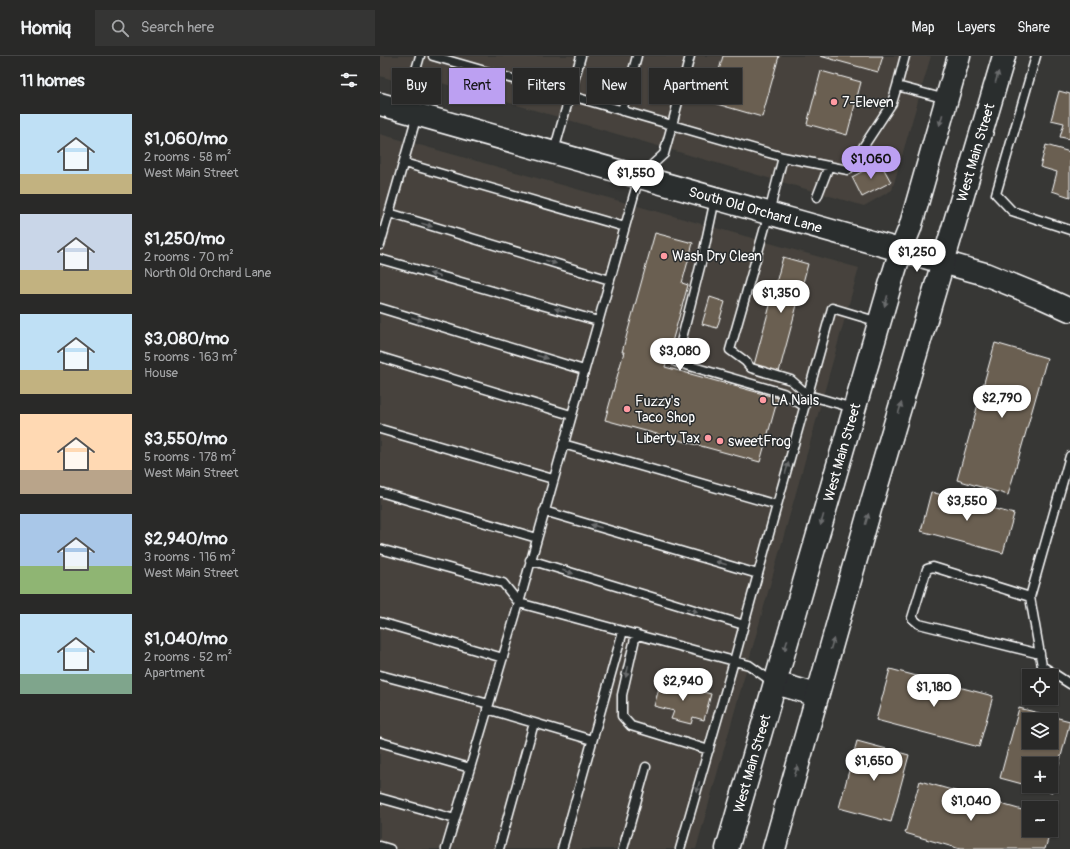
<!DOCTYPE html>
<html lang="en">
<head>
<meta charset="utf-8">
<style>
  body { margin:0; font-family:Pangolin,sans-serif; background:#353534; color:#f1f3f6; height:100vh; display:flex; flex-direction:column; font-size:15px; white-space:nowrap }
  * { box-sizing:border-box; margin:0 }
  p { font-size:13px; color:#a5a6a8 }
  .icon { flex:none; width:22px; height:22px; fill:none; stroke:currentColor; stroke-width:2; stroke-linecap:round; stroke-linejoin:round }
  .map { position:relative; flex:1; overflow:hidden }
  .side { display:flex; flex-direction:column; background:#292928; width:380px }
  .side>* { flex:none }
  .top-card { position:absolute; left:12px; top:12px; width:380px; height:36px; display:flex; gap:8px }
  .buttons { position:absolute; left:642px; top:613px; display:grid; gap:8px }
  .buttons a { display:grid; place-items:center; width:36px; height:36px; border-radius:0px; background:#292928; box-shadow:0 1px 3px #0004,0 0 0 1px #454545; font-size:20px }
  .price { position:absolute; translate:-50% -34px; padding:0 9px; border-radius:14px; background:#fff; color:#222; font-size:13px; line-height:26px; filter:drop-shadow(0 1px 2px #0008) }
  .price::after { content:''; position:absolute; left:50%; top:24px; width:12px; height:9px; margin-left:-6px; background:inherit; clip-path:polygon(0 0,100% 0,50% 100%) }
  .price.on { background:#bca0f2; color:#111 }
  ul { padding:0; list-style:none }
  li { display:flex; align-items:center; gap:12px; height:100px; padding:0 20px }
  li span { display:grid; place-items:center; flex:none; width:112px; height:80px; border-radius:0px; color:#555 }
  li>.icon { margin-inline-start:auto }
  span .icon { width:48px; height:48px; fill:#fffc; stroke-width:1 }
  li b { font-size:17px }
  h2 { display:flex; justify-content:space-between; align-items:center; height:48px; padding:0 20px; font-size:17px }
  .pill { padding:0 14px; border-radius:0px; background:#292928; box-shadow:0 1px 3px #0004,0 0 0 1px #454545; font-size:14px; line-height:36px }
  .pill.on { background:#bca0f2; color:#111 }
  header { display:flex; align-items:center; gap:24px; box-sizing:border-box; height:56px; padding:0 20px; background:#292928; border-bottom:1px solid #454545 }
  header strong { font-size:19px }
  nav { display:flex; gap:22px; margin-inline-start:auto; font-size:14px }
  .search { width:280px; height:36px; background:#353534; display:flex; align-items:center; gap:10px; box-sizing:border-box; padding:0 14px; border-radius:0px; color:#a5a6a8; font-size:15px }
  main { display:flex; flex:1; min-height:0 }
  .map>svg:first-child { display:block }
  .built { fill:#46433d }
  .building { fill:#6a5f51; stroke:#fff; fill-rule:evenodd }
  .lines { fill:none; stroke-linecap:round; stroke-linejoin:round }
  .lane-casing { stroke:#fff; stroke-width:11 }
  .secondary-casing { stroke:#fff; stroke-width:25 }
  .primary-casing { stroke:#fff; stroke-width:25 }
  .lane { stroke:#2a2d2e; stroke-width:8 }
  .secondary { stroke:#2a2d2e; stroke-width:22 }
  .primary { stroke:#2a2d2e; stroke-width:22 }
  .oneway { fill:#6a6c6d }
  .poi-dot { fill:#ff9aa2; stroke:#2a2d2e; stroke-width:1.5 }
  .labels { text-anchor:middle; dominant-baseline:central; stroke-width:3; stroke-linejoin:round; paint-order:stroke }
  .poi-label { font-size:14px; fill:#fff; stroke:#2a2d2e; text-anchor:start }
  .street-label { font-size:14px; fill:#fff; stroke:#2a2d2e }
</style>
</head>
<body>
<header>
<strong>Homiq</strong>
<div class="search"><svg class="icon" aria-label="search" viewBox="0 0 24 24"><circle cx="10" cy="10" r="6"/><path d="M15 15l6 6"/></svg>Search here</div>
<nav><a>Map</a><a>Layers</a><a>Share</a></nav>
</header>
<main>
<section class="side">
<h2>11 homes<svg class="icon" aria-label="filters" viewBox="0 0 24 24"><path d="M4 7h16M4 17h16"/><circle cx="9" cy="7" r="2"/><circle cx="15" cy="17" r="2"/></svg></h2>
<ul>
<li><span style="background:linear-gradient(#bfe0f5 75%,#c2b280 0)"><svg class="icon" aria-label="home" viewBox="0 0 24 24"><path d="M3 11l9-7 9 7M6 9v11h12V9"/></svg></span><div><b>$1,060/mo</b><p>2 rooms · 58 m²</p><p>West Main Street</p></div></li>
<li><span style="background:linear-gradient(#c9d6e8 70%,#c2b280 0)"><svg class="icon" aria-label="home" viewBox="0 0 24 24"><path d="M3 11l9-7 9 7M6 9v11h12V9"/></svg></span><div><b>$1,250/mo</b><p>2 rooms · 70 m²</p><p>North Old Orchard Lane</p></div></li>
<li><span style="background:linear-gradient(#bfe0f5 70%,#c2b280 0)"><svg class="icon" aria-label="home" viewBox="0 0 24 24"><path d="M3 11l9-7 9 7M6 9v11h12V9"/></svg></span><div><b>$3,080/mo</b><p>5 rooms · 163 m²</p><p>House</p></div></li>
<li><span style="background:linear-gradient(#ffd9b3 70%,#b9a48a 0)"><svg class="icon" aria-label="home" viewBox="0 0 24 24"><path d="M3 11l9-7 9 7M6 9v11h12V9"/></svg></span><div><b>$3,550/mo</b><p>5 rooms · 178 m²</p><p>West Main Street</p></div></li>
<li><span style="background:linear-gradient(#a9c7e8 65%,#8fb573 0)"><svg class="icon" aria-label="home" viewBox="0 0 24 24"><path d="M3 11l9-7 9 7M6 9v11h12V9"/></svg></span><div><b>$2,940/mo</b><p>3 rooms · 116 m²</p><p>West Main Street</p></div></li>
<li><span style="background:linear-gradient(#bfe0f5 75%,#7fa58c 0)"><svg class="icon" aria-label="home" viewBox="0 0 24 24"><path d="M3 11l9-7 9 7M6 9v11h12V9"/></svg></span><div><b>$1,040/mo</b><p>2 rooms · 52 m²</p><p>Apartment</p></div></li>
</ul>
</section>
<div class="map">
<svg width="690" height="793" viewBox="0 0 690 793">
  <rect width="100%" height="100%" fill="#373735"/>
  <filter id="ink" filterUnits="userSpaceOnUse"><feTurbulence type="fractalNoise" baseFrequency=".025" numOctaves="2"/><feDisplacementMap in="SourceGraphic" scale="8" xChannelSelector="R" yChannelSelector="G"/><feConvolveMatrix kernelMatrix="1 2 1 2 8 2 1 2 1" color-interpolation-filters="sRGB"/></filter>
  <g filter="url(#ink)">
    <path class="built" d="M0,0H551L512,134L484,150L27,17L23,27L0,20Z
      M0,78L479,212L316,793H0Z"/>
    <path class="building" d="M343,0H399L382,61L330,46Z
      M440,0H503L498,16Z
      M441,15L481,26L467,79L427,68Z
      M679,35L690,38V83L680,81L684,67L671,64Z
      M666,89L690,96V141L672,135L677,116L660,111Z
      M500,106L511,126L482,141L472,121Z
      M275,177L313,187L302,227L308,229L285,311L398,342L380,406L225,364L244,296H242Z
      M403,201L428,208L399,316L374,309Z
      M330,241L345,246L337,272L322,268Z
      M615,287L667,302L628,439L577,424Z
      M551,436L634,458L623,497L541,475Z
      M510,613L613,640L599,691L496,664Z
      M281,625L331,638L324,664L313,661L311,668L291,663L294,655L274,650Z
      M639,652L690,665L672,736L620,722ZM649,664H671V686H649ZM649,708H671V730H649Z
      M477,685L529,699L511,766L459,752Z
      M540,725L649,756V774H671L665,793H580L525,777Z"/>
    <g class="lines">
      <defs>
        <path id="lane" d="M53,0L292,69L284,98L259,121L139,547L369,609L394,627
          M310,0L292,69L403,101L389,157L350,294L365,305L371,312L411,324L428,339L473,352
          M525,0L517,30L566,43
          M656,0L616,138L632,155L690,174
          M24,55L40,0
          M242,55L257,0
          M174,95L201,0
          M403,101L468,114L512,47L517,30
          M24,107L245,171
          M437,141L449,110
          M335,143L323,199L296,306L403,337L424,350
          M9,157L230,224
          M0,189L37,59
          M0,203L218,265
          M0,252L204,314
          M0,301L191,359
          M0,373L173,423
          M183,388L397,449L354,605L300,793
          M690,400L650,541L662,610L690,628
          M0,436L157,482
          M397,449L452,252L499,266
          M164,455L378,518
          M0,493L123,527L139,547L66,793
          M150,504L364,569
          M650,541L553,511L547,513L532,562L539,568L660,598
          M0,566L123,602
          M256,578L242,639V660L251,670L329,694
          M0,619L109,648
          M107,653L212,684
          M0,686L90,712
          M0,742L75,763
          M0,790L10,793
          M119,793L154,667
          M182,793L243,575
          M243,793L266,711"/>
        <g id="secondary">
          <path id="s1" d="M0,48L605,218L659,240L690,254"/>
        </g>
        <g id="primary">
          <path d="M395,627L437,639"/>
          <path id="s2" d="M347,793L511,226L521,194L530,172L579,0"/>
          <path id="s3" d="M394,793L492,446L624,0"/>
        </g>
      </defs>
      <use href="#lane" class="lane-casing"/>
      <use href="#secondary" class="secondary-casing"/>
      <use href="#primary" class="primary-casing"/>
      <use href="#lane" class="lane"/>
      <use href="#secondary" class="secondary"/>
      <use href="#primary" class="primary"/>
    </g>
    <defs><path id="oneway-solid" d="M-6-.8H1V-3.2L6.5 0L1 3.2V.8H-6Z"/></defs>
    <g class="oneway">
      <use href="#oneway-solid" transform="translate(617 21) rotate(-74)"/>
      <use href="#oneway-solid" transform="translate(561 64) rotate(106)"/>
      <use href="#oneway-solid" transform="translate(47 169) rotate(17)"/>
      <use href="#oneway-solid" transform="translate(171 206) rotate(17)"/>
      <use href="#oneway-solid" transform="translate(55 219) rotate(-164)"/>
      <use href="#oneway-solid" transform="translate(506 245) rotate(106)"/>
      <use href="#oneway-solid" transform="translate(180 254) rotate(-164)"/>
      <use href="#oneway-solid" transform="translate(37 263) rotate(17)"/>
      <use href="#oneway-solid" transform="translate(162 301) rotate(17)"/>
      <use href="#oneway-solid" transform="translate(520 352) rotate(-74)"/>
      <use href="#oneway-solid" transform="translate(407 412) rotate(-74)"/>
      <use href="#oneway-solid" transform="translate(487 463) rotate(-74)"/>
      <use href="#oneway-solid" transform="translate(442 464) rotate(106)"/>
      <use href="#oneway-solid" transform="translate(216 470) rotate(-164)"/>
      <use href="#oneway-solid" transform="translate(341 507) rotate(-164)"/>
      <use href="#oneway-solid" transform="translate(188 516) rotate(17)"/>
      <use href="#oneway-solid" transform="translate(312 554) rotate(17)"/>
      <use href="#oneway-solid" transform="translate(452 588) rotate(-74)"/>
      <use href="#oneway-solid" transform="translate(406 589) rotate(106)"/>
      <use href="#oneway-solid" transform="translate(247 616) rotate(103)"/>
      <use href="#oneway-solid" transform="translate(416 715) rotate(-74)"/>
      <use href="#oneway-solid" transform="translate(318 731) rotate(106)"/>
    </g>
  </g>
  <g class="poi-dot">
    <circle cx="454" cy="46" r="4"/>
    <circle cx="284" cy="200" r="4"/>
    <circle cx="383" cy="344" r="4"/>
    <circle cx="247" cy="353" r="4"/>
    <circle cx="328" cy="382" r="4"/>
    <circle cx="340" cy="385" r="4"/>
  </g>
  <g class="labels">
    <g class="poi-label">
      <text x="462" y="46">7-Eleven</text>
      <text x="292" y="200">Wash Dry Clean</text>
      <text x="391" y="344">LA Nails</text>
      <text x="255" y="345">Fuzzy's<tspan x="255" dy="16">Taco Shop</tspan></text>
      <text x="320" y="382" text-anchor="end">Liberty Tax</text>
      <text x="348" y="385">sweetFrog</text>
    </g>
    <g class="street-label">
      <text stroke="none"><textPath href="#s3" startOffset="725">West Main Street</textPath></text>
      <text stroke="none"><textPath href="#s1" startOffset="390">South Old Orchard Lane</textPath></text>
      <text stroke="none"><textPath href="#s2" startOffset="413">West Main Street</textPath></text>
      <text stroke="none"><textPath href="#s2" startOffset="89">West Main Street</textPath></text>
    </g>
  </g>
</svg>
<div class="buttons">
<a><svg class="icon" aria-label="locate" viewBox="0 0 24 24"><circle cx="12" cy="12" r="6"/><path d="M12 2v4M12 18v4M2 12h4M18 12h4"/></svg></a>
<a><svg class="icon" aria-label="layers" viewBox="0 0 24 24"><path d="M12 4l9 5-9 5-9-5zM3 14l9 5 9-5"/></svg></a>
<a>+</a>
<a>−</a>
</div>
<b class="price on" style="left:491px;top:124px">$1,060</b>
<b class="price" style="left:256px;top:138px">$1,550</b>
<b class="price" style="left:537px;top:217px">$1,250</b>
<b class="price" style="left:401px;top:258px">$1,350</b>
<b class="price" style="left:300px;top:316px">$3,080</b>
<b class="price" style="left:622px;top:363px">$2,790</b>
<b class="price" style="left:587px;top:466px">$3,550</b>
<b class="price" style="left:303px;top:646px">$2,940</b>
<b class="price" style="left:554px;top:652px">$1,180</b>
<b class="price" style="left:494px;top:726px">$1,650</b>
<b class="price" style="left:591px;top:766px">$1,040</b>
<div class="top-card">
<a class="pill">Buy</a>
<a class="pill on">Rent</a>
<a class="pill">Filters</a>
<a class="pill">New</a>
<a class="pill">Apartment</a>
</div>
</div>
</main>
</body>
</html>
